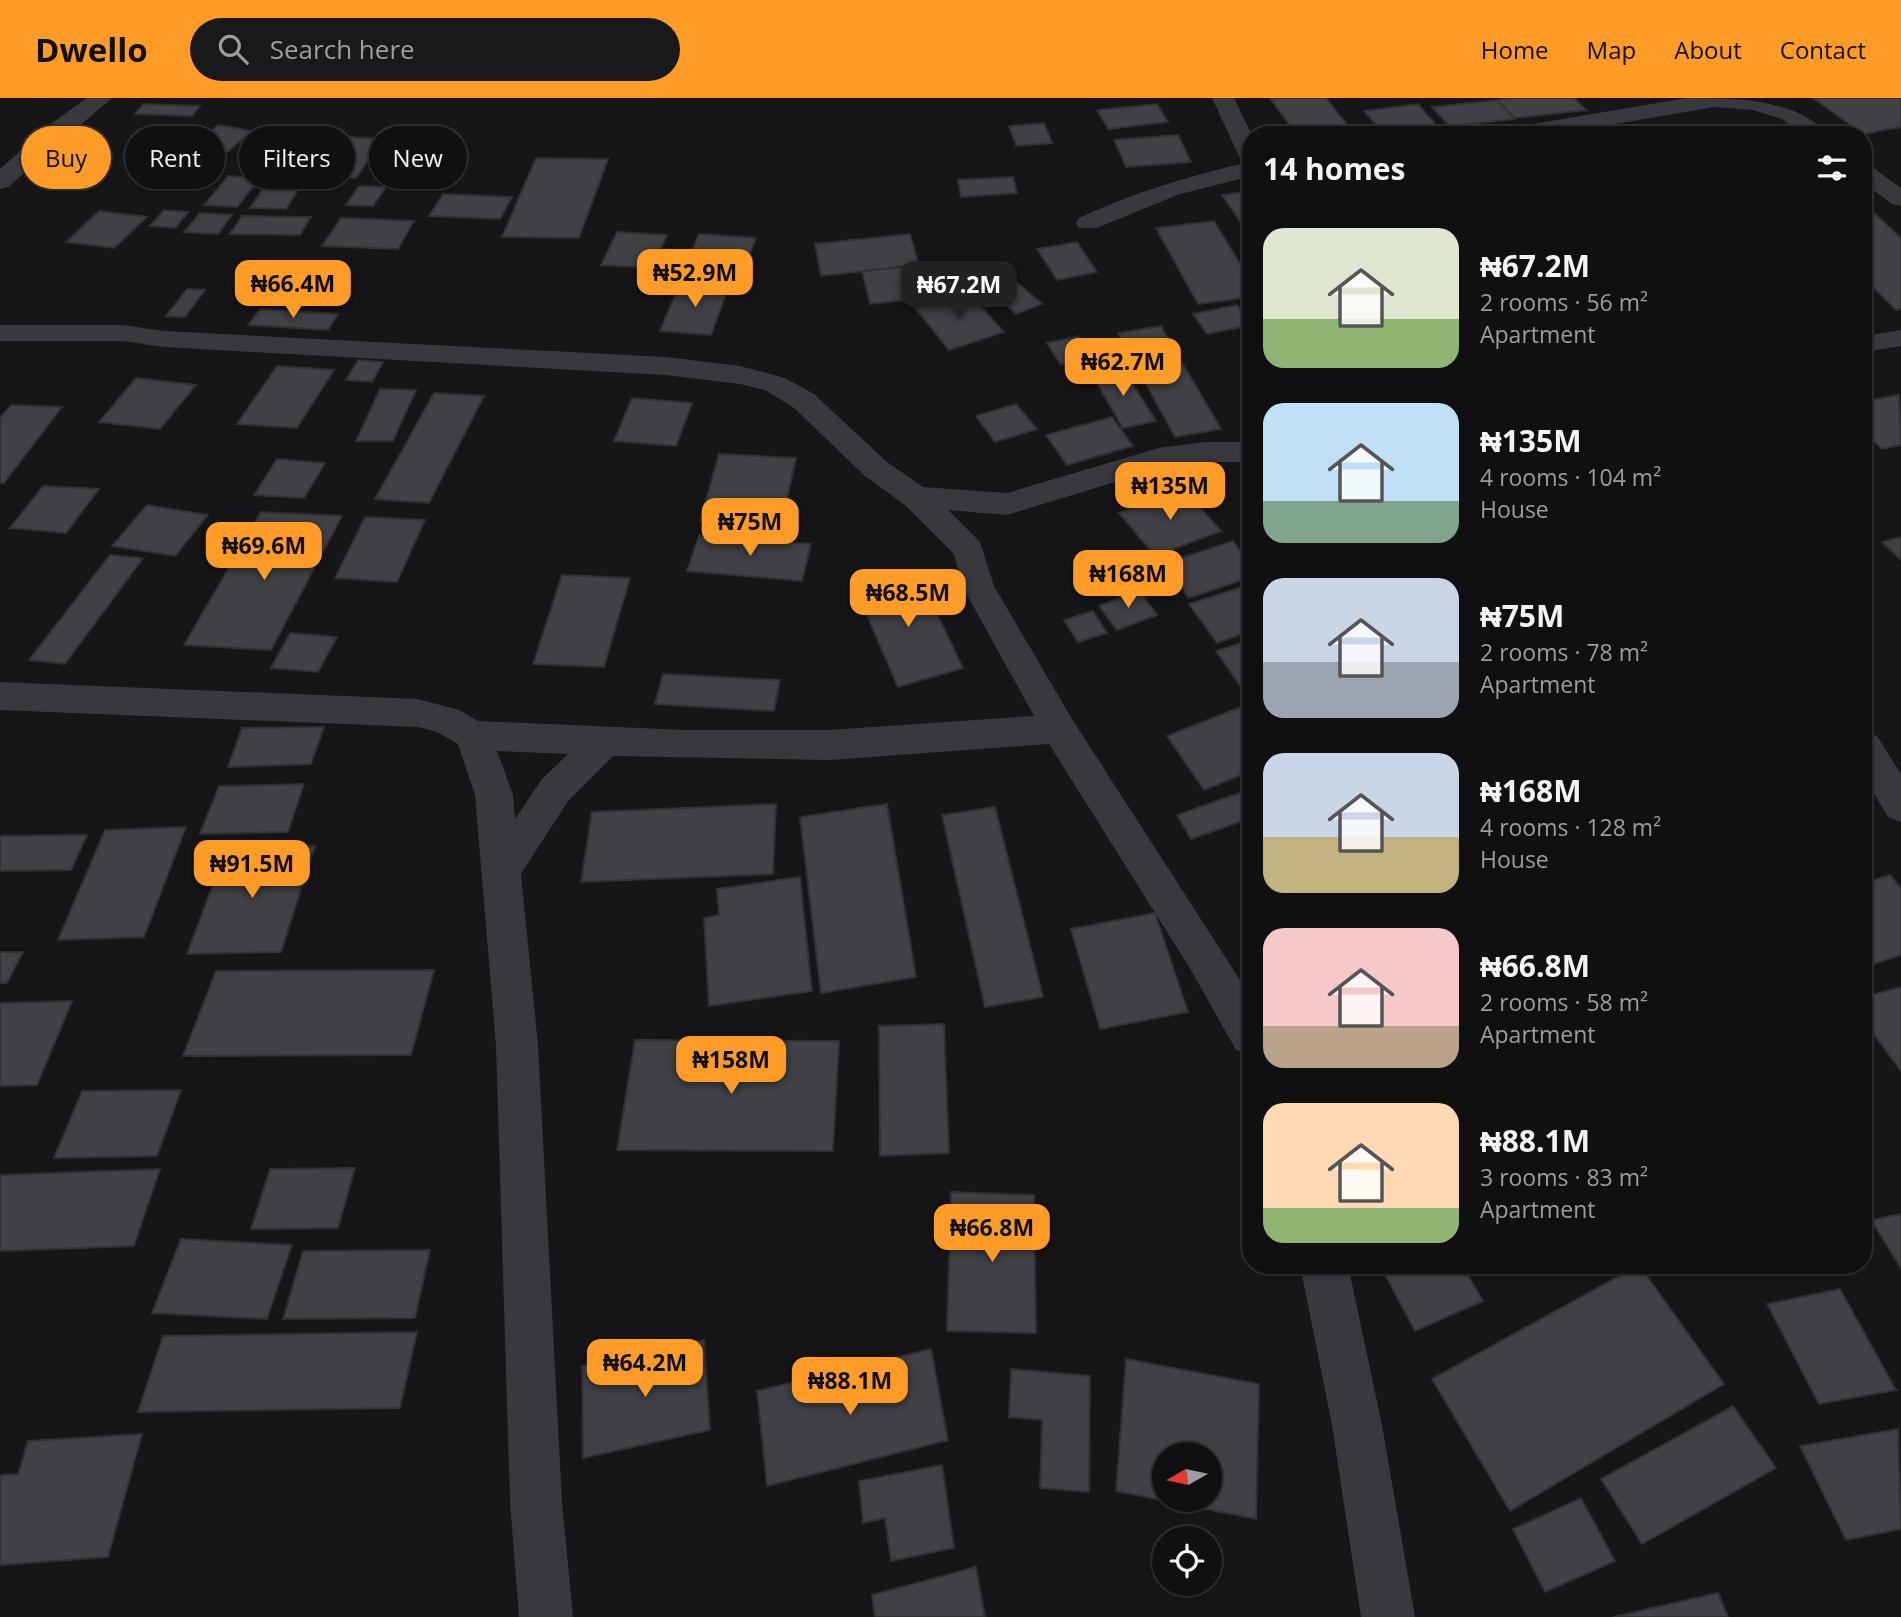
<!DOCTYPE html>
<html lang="en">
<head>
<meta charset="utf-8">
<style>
  body { margin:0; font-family:"Open Sans",sans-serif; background:#19191b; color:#f1f3f6; height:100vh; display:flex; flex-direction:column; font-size:26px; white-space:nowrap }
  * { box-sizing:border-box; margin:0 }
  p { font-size:23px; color:#9c9d9f }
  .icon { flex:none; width:38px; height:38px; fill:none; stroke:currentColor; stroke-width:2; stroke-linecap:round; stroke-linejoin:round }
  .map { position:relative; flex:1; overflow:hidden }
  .drawer { position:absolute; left:1242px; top:28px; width:630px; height:1148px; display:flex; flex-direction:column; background:#101012; border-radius:28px; box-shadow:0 2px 5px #0004,0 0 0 2px #303032 }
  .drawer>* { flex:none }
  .top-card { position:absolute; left:21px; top:28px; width:665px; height:63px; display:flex; gap:14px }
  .needle { width:46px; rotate:261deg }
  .tools { position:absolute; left:1152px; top:1344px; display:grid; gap:14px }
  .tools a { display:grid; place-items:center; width:70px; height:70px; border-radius:50%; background:#101012; box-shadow:0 2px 5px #0004,0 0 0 2px #303032; font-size:35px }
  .price { position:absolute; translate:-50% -60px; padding:0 16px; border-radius:14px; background:#ff9b27; color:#111; font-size:23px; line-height:46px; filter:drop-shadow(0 2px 4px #0008) }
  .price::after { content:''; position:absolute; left:50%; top:42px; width:21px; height:16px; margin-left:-10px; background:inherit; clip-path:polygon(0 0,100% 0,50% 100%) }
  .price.current { background:#222; color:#fff }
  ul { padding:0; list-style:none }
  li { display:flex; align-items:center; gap:21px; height:175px; padding:0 21px }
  li span { display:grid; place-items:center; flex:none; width:196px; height:140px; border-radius:21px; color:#555 }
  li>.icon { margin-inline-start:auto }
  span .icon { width:84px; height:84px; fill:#fffc; stroke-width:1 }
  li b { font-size:30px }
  h2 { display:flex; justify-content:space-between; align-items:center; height:84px; padding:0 21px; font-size:30px }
  .tag { padding:0 24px; border-radius:32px; background:#101012; box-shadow:0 2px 5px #0004,0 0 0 2px #303032; font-size:24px; line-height:63px }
  .tag.current { background:#ff9b27; color:#111 }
  header { display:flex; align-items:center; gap:42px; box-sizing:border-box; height:98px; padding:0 35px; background:#ff9b27; color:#111 }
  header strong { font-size:33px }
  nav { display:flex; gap:38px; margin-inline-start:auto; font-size:24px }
  .search { width:490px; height:63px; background:#19191b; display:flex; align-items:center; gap:18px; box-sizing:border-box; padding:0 24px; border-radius:38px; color:#9c9d9f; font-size:26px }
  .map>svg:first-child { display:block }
  .building { fill:#404146; stroke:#303035; stroke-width:2; fill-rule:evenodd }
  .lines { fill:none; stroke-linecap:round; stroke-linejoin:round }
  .minor { fill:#37393e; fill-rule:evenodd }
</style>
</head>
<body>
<header>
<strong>Dwello</strong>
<div class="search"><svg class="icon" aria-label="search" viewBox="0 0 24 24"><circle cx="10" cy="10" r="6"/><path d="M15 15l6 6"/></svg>Search here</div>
<nav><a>Home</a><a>Map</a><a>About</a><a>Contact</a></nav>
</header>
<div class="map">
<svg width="1901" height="1519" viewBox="0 0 1901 1519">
  <rect width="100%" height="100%" fill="#161618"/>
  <path class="building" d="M1270,0H1326L1355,37H1297Z
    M1514,0H1574L1586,12L1514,20L1497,2Z
    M1813,0H1901V29L1863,36Z
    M1497,2L1515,21L1449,28L1432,9Z
    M143,6L200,8L192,18L135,16Z
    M1157,6L1168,24L1108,31L1097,12Z
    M1418,6L1437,28L1383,35L1364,13Z
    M1044,25L1052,45L1016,48L1009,28Z
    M218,27L252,33L189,86L153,80Z
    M1178,37L1191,64L1126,69L1114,42Z
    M347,39L382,41L356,80L320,78Z
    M536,60L608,61L579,140L502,139Z
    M228,78L260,80L237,109L204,107Z
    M1013,79L1017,95L961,99L958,82Z
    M265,88L300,89L286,111L250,110Z
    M359,88L386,89L373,108L346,107Z
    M1251,93V124L1242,126L1222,97Z
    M443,96L512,99L500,121L429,118Z
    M164,112L188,114L175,130L150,128Z
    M99,113L147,119L114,150L66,144Z
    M1873,114L1901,140V211L1896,212L1864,180V115Z
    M200,115L232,117L218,136L184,134Z
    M242,118L311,119L300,137L230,136Z
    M341,120L414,123L398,151L322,148Z
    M1214,123L1251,184V199L1198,206L1156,130Z
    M617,134L667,137L653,170L601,167Z
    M699,136L756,140L745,170L686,166Z
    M910,136L919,167L821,178L815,146Z
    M1077,144L1097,174L1057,182L1037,151Z
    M942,165L952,197L870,206L862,173Z
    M1004,173L1042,206L1016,216L980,183Z
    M680,185L729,188L711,237L660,233Z
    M187,191L205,192L185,219L166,218Z
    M968,194L1004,234L949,252L915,210Z
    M1237,207L1251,227L1207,236L1193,216Z
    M260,211L338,216L328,232L248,227Z
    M1161,228L1221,331L1175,339L1118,235Z
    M1079,238L1094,259L1061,267L1047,245Z
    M358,262L383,264L372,284L346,282Z
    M277,268L334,272L297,330L237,326Z
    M1122,269L1156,323L1123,330L1091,275Z
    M136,280L196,287L160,331L99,324Z
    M380,291L416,292L393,343H356Z
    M434,295L484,298L429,405L375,401Z
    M1899,297L1901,347L1882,351L1864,334V303Z
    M632,300L692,305L676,348L614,343Z
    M1016,306L1037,331L995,344L976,318Z
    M11,307L62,309L4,385H0V320Z
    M1112,319L1133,348L1067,367L1046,337Z
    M719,356L796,360L781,428L700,423Z
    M277,361L325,365L304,400L254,397Z
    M43,388L99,391L66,435L10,430Z
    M1184,391L1221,433L1155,458L1119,415Z
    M147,407L208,417L175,458L112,448Z
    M261,414L342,418L271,552L184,547Z
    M365,419L425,422L397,484L335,480Z
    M699,437L811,446L802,483L687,473Z
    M1901,439V462L1882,444Z
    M1233,443L1251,467V479L1189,500L1163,466Z
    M110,457L143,460L65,566L29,562Z
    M917,474L963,570L898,589L855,490Z
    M562,477L630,480L604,569L533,566Z
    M1251,486V533L1217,545L1189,506Z
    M1139,493L1157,517L1117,532L1099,508Z
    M1093,513L1107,535L1078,544L1064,522Z
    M290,535L337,539L318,574L271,570Z
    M1251,542V589L1243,592L1216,553Z
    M663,576L780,582L774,613L655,606Z
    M1251,605V673L1204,692L1167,638Z
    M324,629L311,666L228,669L242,630Z
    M304,686L288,734L200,736L219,688Z
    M1251,691V720L1191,741L1177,717Z
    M776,706L773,776L581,784L592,714Z
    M887,706L916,879L821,895L800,719Z
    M995,709L1043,899L985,909L942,717Z
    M186,729L144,839L58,842L105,732Z
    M87,737L71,772L0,773V738Z
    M315,748L281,854L187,856L227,749Z
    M1890,777L1901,790V857L1864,869V785Z
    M800,779L812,893L709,908L704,820L719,817L717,791Z
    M1155,815L1188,914L1100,931L1071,831Z
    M0,854H23L7,885H0Z
    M434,872L411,957L183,958L216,873Z
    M1901,889V973L1864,923V899Z
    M72,903L37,987L0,988V905Z
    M944,926L949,1055L880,1058L879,928Z
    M635,942L839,943L833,1053L617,1052Z
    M181,992L157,1058L54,1060L82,993Z
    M355,1070L338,1130L251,1131L270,1071Z
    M160,1071L134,1148L0,1153V1077Z
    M951,1094L1034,1097L1036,1235L947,1233Z
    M1901,1116V1170L1871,1122Z
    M181,1141L292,1147L267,1221L152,1215Z
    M430,1152L415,1220L283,1221L303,1153Z
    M1380,1167H1462L1483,1203L1415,1233Z
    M1639,1167L1724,1286L1510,1413L1432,1281Z
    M1840,1191L1896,1292L1819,1306L1767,1206Z
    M417,1234L400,1310L138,1314L163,1238Z
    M704,1242L710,1332L583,1360L582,1268Z
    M931,1251L948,1342L767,1388L757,1293Z
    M1126,1261L1259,1286L1256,1421L1116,1393ZM1164,1356H1209V1402H1164Z
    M1011,1271L1090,1278L1089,1394L1040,1390L1042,1322L1009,1319Z
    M1733,1308L1776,1370L1642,1446L1601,1381Z
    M1898,1331L1901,1431L1846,1442L1800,1348Z
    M142,1336L108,1459L0,1467V1377L18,1376L28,1343Z
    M942,1367L954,1450L891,1463L885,1420L863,1425L859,1383Z
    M1581,1400L1615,1463L1545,1494L1513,1431Z
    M976,1469L985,1519H875L872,1497Z
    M1718,1495L1728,1519H1613Z"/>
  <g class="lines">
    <path class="minor" d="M87,0H112L8,89L0,91V71L52,25Z
      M1212,0H1234L1252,37L1251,78L1177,97L1097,130H1079L1076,125L1079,120C1134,94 1190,78 1249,64L1239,58Z
      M1687,0C1734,0 1797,0 1828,37H1802L1782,21L1753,12L1715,9L1551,37H1498L1509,30Z
      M1864,67L1872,69L1901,90V108L1892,106L1864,85Z
      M0,227H123L164,233L665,259L740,268L785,280L814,296L887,364L923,389L1007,395L1159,350L1205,344H1251V364H1205L1161,370L1007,417L948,412L980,444L994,488L1072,621L1251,899V958L1236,952L1191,872L1049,646L830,662L613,658L568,703L521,776L538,947L562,1404L573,1519H519L510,1404L496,947L475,697L458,646L437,634L418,629L0,612V584L418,601L459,612L478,623L685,632H830L1034,618L962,488L954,456L905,407L865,378L794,310L765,292L740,286L665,277L164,249L123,243H0ZM497,653L568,656L542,681L515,721L513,697Z
      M1901,232V248L1864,254V238Z
      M1864,633L1877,638L1901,676V724L1888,719L1864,679Z
      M1300,1167H1348L1382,1327L1415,1519H1361L1332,1327Z"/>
  </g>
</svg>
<div class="tools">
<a><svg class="needle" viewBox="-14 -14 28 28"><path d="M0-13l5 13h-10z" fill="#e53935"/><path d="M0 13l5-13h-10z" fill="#9c9d9f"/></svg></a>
<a><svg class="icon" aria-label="locate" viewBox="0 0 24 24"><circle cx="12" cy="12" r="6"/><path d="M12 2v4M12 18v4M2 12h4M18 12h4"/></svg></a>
</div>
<b class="price" style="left:695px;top:211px">₦52.9M</b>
<b class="price" style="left:293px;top:222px">₦66.4M</b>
<b class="price current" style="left:959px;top:223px">₦67.2M</b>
<b class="price" style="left:1123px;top:300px">₦62.7M</b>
<b class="price" style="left:1170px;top:424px">₦135M</b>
<b class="price" style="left:750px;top:460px">₦75M</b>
<b class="price" style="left:264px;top:484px">₦69.6M</b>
<b class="price" style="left:1128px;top:512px">₦168M</b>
<b class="price" style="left:908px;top:531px">₦68.5M</b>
<b class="price" style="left:252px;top:802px">₦91.5M</b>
<b class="price" style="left:731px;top:998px">₦158M</b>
<b class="price" style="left:992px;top:1166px">₦66.8M</b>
<b class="price" style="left:645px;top:1301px">₦64.2M</b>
<b class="price" style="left:850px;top:1319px">₦88.1M</b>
<div class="top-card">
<a class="tag current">Buy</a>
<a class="tag">Rent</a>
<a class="tag">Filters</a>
<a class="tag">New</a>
</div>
<section class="drawer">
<h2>14 homes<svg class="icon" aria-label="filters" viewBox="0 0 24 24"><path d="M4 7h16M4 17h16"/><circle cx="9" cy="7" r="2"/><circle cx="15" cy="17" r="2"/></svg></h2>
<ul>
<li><span style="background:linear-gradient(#dfe7d0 65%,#8fb573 0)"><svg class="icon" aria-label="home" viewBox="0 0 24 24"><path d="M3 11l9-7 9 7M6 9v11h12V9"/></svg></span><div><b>₦67.2M</b><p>2 rooms · 56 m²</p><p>Apartment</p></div></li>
<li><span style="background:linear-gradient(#bfe0f5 70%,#7fa58c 0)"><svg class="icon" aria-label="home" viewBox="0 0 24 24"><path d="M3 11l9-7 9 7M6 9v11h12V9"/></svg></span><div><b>₦135M</b><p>4 rooms · 104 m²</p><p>House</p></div></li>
<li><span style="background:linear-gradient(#c9d6e8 60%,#9aa5b1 0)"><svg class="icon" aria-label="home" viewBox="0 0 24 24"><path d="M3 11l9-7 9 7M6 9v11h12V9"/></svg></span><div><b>₦75M</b><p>2 rooms · 78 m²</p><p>Apartment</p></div></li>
<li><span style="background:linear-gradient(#c9d6e8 60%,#c2b280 0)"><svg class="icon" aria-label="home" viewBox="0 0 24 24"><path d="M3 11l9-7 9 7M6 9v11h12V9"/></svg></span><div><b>₦168M</b><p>4 rooms · 128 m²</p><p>House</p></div></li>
<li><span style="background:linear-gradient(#f6c9c9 70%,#b9a48a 0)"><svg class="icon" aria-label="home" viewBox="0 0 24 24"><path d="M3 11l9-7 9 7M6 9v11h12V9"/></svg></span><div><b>₦66.8M</b><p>2 rooms · 58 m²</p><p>Apartment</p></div></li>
<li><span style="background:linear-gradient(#ffd9b3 75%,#8fb573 0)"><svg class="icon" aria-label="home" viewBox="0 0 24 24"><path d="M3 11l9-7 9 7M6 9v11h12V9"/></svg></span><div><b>₦88.1M</b><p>3 rooms · 83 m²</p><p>Apartment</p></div></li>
</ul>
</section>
</div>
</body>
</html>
